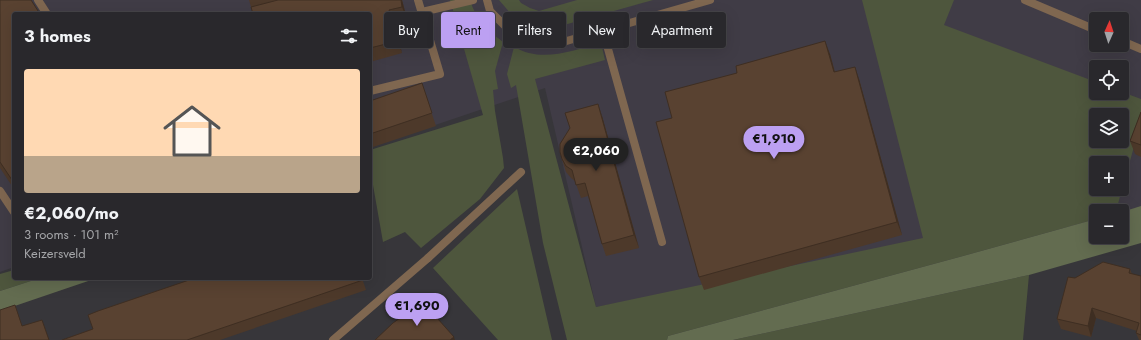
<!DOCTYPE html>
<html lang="en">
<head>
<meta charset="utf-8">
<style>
  body { margin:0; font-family:Jost,sans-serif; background:#353438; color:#f1f3f6; height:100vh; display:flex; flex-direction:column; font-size:15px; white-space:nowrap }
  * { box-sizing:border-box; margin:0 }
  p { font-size:13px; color:#a5a6a9 }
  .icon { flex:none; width:22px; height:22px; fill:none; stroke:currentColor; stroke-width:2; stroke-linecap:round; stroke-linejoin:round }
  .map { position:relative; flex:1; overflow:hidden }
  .side { position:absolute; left:12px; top:12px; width:360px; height:268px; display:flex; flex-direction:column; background:#29282c; border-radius:4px; box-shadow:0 4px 16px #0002,0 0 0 1px #454448 }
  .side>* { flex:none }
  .guide { position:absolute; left:384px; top:12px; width:380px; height:36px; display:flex; gap:8px }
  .needle { width:26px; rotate:3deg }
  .fabs { position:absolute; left:1089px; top:12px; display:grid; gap:8px }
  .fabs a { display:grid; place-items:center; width:40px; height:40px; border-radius:4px; background:#29282c; box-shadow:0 4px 16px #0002,0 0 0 1px #454448; font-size:20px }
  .price { position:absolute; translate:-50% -34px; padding:0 9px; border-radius:14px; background:#bca0f2; color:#111; font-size:13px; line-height:26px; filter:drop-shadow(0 1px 2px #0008) }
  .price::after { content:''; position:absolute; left:50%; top:24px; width:12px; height:9px; margin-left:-6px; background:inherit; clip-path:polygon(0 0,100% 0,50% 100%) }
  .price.selected { background:#222; color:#fff }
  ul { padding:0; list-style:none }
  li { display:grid; align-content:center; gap:8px; height:212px; padding:0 12px }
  li span { display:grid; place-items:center; height:124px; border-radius:4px; color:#555 }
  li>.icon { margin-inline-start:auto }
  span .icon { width:72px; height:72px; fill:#fffc; stroke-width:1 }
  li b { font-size:17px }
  h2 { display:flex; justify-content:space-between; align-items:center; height:48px; padding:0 12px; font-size:17px }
  .tag { padding:0 14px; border-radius:4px; background:#29282c; box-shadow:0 4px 16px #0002,0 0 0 1px #454448; font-size:14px; line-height:36px }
  .tag.selected { background:#bca0f2; color:#111 }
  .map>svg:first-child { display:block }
  .built { fill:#403c46; fill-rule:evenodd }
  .green { fill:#4e563d; fill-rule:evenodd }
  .forest { fill:#636c50 }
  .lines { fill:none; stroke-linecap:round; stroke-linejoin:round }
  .service { stroke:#7f6750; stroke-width:8 }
  .minor { stroke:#7f6750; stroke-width:8 }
  .wall { fill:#4d392a }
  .shaded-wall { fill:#3e2e22 }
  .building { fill:#594231; stroke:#3e2e22 }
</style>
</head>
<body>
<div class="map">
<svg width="1141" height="340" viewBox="0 0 1141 340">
  <rect width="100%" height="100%" fill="#37363a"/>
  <path class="built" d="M0,0H1141V216L1122,219V211H1096V223L871,257L596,307L545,88L370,147V14H14V267L0,272ZM1096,19H1122V45H1096ZM1096,67H1122V93H1096ZM1096,115H1122V141H1096ZM1096,163H1122V189H1096Z"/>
  <path class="green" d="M450,0H470C476,20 487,30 503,42L495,71L498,89L493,90L495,111L503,158L504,168L480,199L421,248L405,232L383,242L373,185H370V150L483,115Z
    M499,0H519L521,3L530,8L539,11L577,0H653L564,25L546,28L528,24L512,15Z
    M862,0H954L944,25L1096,82V93H1122V92L1141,99V122L1122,189V163H1096V189H1122L1116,211H1096V219L963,256L668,336L667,340H567L543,243L516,85L511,88L507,74L514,47C519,49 524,52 529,53C552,59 578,49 601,43L605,60L535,79L596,307L923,238ZM1096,115H1122V141H1096Z
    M517,189L552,340H498L433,268Z
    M14,270V278H40L0,291V274Z
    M1029,275L1023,340H733Z"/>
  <path class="forest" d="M1141,206V243L1029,275L733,340H667L668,336L963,256L1096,219V237H1122V212Z
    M40,278H97L0,311V291Z"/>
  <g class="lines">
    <path class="service" d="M38,0L47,14
      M1025,0L1096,30
      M422,12L473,0
      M603,31L662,242
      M1122,41L1141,49
      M370,91L440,74L418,0
      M0,191L14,212
      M428,258L521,172"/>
    <path class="minor" d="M487,0L490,11L511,32L535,42H563L710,0
      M333,340L428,258"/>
  </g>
  <path class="wall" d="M0,0L14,14V189L0,168Z
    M249,0H402L407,19L394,23L402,53L370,62V14L251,7Z
    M830,54L835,72L859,79L902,235L704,290L699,277L672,118Z
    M426,96L436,126L370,148V101Z
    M1141,112V157L1135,154L1130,141Z
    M602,116L639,248L606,256L602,244L588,196L581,198L575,181L571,178L566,172L562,159L570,128Z
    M1130,269L1132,274L1141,276V340H1139L1136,333L1137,331L1096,318L1091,337L1061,329L1057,319L1075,278Z
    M362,278L366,290L220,340H62L93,329Z"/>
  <path class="shaded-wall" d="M401,0H402L407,19L402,7Z
    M389,10L394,23L402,53L398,41Z
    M825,41L830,54L838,85L834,72Z
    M855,67L859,79L902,235L897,222Z
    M598,104L602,116L639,248L634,235Z
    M1092,308L1096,318L1091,337L1088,326Z
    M454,337L455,340H450Z"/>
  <path class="building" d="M0,0H31L40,14H14V183L0,162Z
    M278,0H401L402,7L389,10L398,41L370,48V14H253L251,7Z
    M825,41L834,72L855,67L897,222L699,277L656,122L672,118L665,92L737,73L736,66Z
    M422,83L432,113L370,134V101Z
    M598,104L634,235L602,244L585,183L576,185L572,170L566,166L562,159L560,152V144L570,128L565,113Z
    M1141,112V145L1130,141Z
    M1103,262L1130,269L1129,273L1141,276V335L1136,333L1139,323L1092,308L1088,326L1057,319L1068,277L1075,278Z
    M195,278H362L363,280L187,340H62L93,329L88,315L98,311Z
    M421,300L454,337L450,340H375L393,323L407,313Z
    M15,305L22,326L42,320L49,340H0V310Z"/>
</svg>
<div class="fabs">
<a><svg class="needle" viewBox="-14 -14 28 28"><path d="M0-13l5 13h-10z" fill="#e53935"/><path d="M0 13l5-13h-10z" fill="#a5a6a9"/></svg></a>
<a><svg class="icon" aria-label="locate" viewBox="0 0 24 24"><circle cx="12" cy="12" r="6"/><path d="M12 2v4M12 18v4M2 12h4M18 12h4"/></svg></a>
<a><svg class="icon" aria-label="layers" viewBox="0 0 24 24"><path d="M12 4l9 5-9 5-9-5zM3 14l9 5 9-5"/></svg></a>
<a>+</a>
<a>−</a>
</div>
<b class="price" style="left:774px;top:160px">€1,910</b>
<b class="price selected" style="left:596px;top:172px">€2,060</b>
<b class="price" style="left:417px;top:327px">€1,690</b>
<div class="guide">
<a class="tag">Buy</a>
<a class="tag selected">Rent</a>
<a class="tag">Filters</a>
<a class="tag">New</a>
<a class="tag">Apartment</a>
</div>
<section class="side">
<h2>3 homes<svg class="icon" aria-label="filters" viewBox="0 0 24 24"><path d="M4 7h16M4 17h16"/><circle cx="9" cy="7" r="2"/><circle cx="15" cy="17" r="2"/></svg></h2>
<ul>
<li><span style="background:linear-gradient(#ffd9b3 70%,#b9a48a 0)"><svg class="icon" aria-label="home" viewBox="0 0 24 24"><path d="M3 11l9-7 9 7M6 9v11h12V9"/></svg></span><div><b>€2,060/mo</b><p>3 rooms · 101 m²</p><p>Keizersveld</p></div></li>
</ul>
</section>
</div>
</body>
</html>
